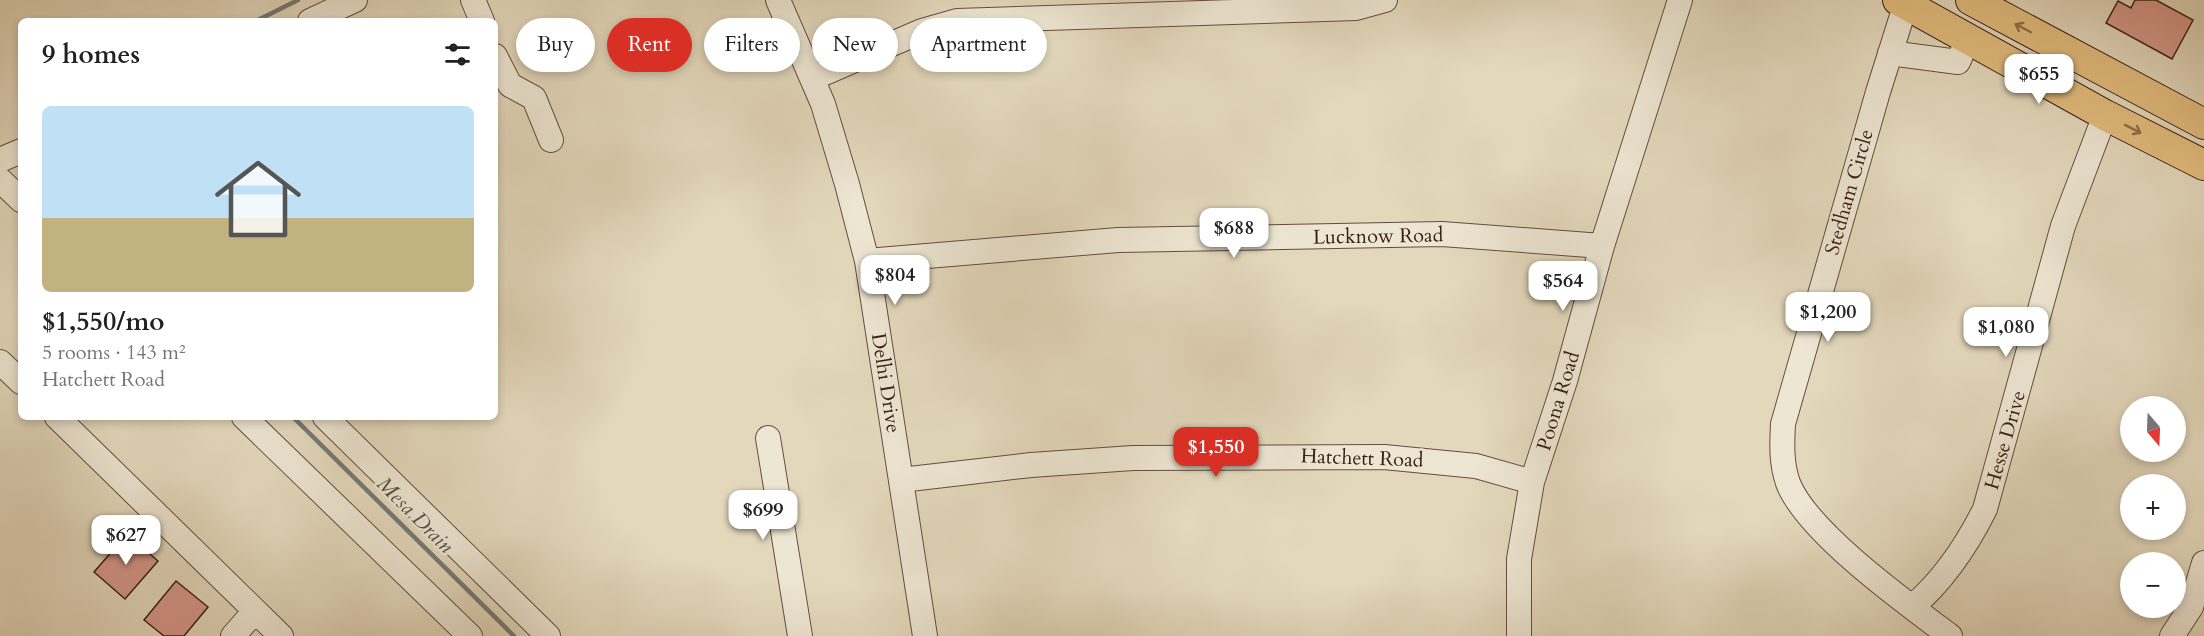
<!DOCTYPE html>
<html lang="en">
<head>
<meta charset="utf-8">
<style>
  body { margin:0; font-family:Cardo,serif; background:#f2f2f2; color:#202124; height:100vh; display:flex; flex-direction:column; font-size:22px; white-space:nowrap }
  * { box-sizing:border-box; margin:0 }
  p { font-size:20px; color:#757577 }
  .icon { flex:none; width:33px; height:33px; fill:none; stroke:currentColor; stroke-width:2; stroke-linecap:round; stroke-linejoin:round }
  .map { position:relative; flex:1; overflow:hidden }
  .details { position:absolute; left:18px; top:18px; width:480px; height:402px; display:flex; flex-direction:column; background:#fff; border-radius:9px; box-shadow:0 3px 9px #0003 }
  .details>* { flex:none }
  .top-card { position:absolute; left:516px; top:18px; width:570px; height:54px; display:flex; gap:12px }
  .needle { width:39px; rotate:161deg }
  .controls { position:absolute; left:2120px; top:396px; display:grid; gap:12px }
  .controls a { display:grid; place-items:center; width:66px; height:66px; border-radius:50%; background:#fff; box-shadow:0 3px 9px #0003; font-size:30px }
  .price { position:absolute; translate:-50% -51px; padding:0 14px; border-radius:12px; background:#fff; color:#222; font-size:20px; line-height:39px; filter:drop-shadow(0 2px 3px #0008) }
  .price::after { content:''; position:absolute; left:50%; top:36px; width:18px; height:14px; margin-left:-9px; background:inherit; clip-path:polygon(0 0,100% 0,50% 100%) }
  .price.on { background:#d93025; color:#fff }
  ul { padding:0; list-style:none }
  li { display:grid; align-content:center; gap:12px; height:318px; padding:0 24px }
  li+li { border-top:2px solid #e0e0e0 }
  li span { display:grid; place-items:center; height:186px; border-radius:9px; color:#555 }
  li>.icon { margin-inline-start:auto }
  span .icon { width:108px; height:108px; fill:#fffc; stroke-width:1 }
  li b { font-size:26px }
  h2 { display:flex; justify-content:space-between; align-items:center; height:72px; padding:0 24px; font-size:26px }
  .pill { padding:0 21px; border-radius:27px; background:#fff; box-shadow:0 3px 9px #0003; font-size:21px; line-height:54px }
  .pill.on { background:#d93025; color:#fff }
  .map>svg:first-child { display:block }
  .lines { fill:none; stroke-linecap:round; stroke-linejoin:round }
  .stream { stroke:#747a79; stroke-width:4.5 }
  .building { fill:#d59789; stroke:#392014; stroke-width:1.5 }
  .minor-casing { stroke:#644e3e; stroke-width:26 }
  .major-casing { stroke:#392014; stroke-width:32 }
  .minor { stroke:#ede6d3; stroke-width:24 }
  .major { stroke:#e2bc7e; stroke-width:30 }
  .oneway { stroke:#8e6e49 }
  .labels { text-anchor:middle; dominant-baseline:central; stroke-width:4.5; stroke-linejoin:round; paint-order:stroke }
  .street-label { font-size:20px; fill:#392014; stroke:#ede6d3 }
  .water-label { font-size:21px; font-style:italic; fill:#574d47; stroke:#ede6d3 }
</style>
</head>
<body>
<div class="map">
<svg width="2204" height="636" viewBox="0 0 2204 636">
  <rect width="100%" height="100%" fill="#e3d8bc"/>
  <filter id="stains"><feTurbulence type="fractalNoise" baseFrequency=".00333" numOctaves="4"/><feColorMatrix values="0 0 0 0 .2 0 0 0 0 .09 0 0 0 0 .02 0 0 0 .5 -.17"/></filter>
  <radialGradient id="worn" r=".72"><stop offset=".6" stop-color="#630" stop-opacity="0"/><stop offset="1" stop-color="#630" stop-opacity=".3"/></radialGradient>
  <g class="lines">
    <path class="stream" d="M256,21L298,0
      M293,417L514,636"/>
  </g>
  <path class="building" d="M2135,0H2156L2193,20L2172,59L2106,23L2118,1L2131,8Z
    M127,534L158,561L125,599L94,572Z
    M176,581L208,607L184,636H164L144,620Z"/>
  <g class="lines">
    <defs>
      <path id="minor" d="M473,0L482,21
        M778,0L823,104L847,184L867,261L925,636
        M1907,0L1878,92L1783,424C1782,444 1781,463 1788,483C1807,532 1906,603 1950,636
        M310,21L355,0
        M1890,53L1958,62L1968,39
        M495,56L510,85L534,98L551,140
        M813,78L922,31L957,21L1356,8L1385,0
        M0,160L21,151
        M0,180L21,200
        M867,261L1118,240L1442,234L1602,246
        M0,362L21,382
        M57,417L281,636
        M244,417L470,636
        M325,417L548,636
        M768,438L800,636
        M901,480L1031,465L1133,458L1384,457L1476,466L1532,482
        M1912,607C1944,580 1966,547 1985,509L2063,226L2105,115
        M233,636L255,611
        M1519,636V559L1532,482L1565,381L1602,246L1680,0
        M2172,636L2191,607L2204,563"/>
      <path id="major" d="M1898,0L2105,115L2204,165
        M1971,0L2204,124"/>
    </defs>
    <use href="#minor" class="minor-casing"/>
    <use href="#major" class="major-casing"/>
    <use href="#minor" class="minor"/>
    <use href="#major" class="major"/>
  </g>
  <defs><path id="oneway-shaft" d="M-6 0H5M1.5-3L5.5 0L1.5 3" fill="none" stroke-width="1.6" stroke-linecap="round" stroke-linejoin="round" transform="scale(1.5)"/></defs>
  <g class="oneway">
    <use href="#oneway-shaft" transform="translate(2023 28) rotate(-152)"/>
    <use href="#oneway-shaft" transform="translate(2133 129) rotate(27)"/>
  </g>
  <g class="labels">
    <g class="street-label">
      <text transform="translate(1849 192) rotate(-74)">Stedham Circle</text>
      <text transform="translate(1378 236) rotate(-1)">Lucknow Road</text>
      <text transform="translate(886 383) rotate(81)">Delhi Drive</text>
      <text transform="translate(1558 401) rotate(-73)">Poona Road</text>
      <text transform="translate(2005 440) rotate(-74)">Hesse Drive</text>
      <text transform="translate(1362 458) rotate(2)">Hatchett Road</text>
    </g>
    <g class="water-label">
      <text transform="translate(415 515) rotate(45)">Mesa Drain</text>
    </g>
  </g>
  <rect width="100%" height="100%" filter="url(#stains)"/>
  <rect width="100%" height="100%" fill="url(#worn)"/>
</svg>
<div class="controls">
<a><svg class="needle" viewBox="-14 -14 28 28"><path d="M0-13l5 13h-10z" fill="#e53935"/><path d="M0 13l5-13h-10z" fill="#757577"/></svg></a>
<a>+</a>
<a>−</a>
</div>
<b class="price" style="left:2039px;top:105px">$655</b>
<b class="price" style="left:1234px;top:259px">$688</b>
<b class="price" style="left:895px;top:306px">$804</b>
<b class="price" style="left:1563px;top:312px">$564</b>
<b class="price" style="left:1828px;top:343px">$1,200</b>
<b class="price" style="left:2006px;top:358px">$1,080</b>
<b class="price on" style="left:1216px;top:478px">$1,550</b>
<b class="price" style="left:763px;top:541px">$699</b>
<b class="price" style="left:126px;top:566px">$627</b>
<div class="top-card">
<a class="pill">Buy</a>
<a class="pill on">Rent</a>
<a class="pill">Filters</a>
<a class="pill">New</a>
<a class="pill">Apartment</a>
</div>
<section class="details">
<h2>9 homes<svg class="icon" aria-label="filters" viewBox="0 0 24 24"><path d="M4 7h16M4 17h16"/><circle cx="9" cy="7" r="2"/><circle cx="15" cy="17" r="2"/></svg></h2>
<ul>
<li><span style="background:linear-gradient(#bfe0f5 60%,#c2b280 0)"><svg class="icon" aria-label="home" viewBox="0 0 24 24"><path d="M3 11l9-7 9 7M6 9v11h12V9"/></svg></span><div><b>$1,550/mo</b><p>5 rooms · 143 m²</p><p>Hatchett Road</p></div></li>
</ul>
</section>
</div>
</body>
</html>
